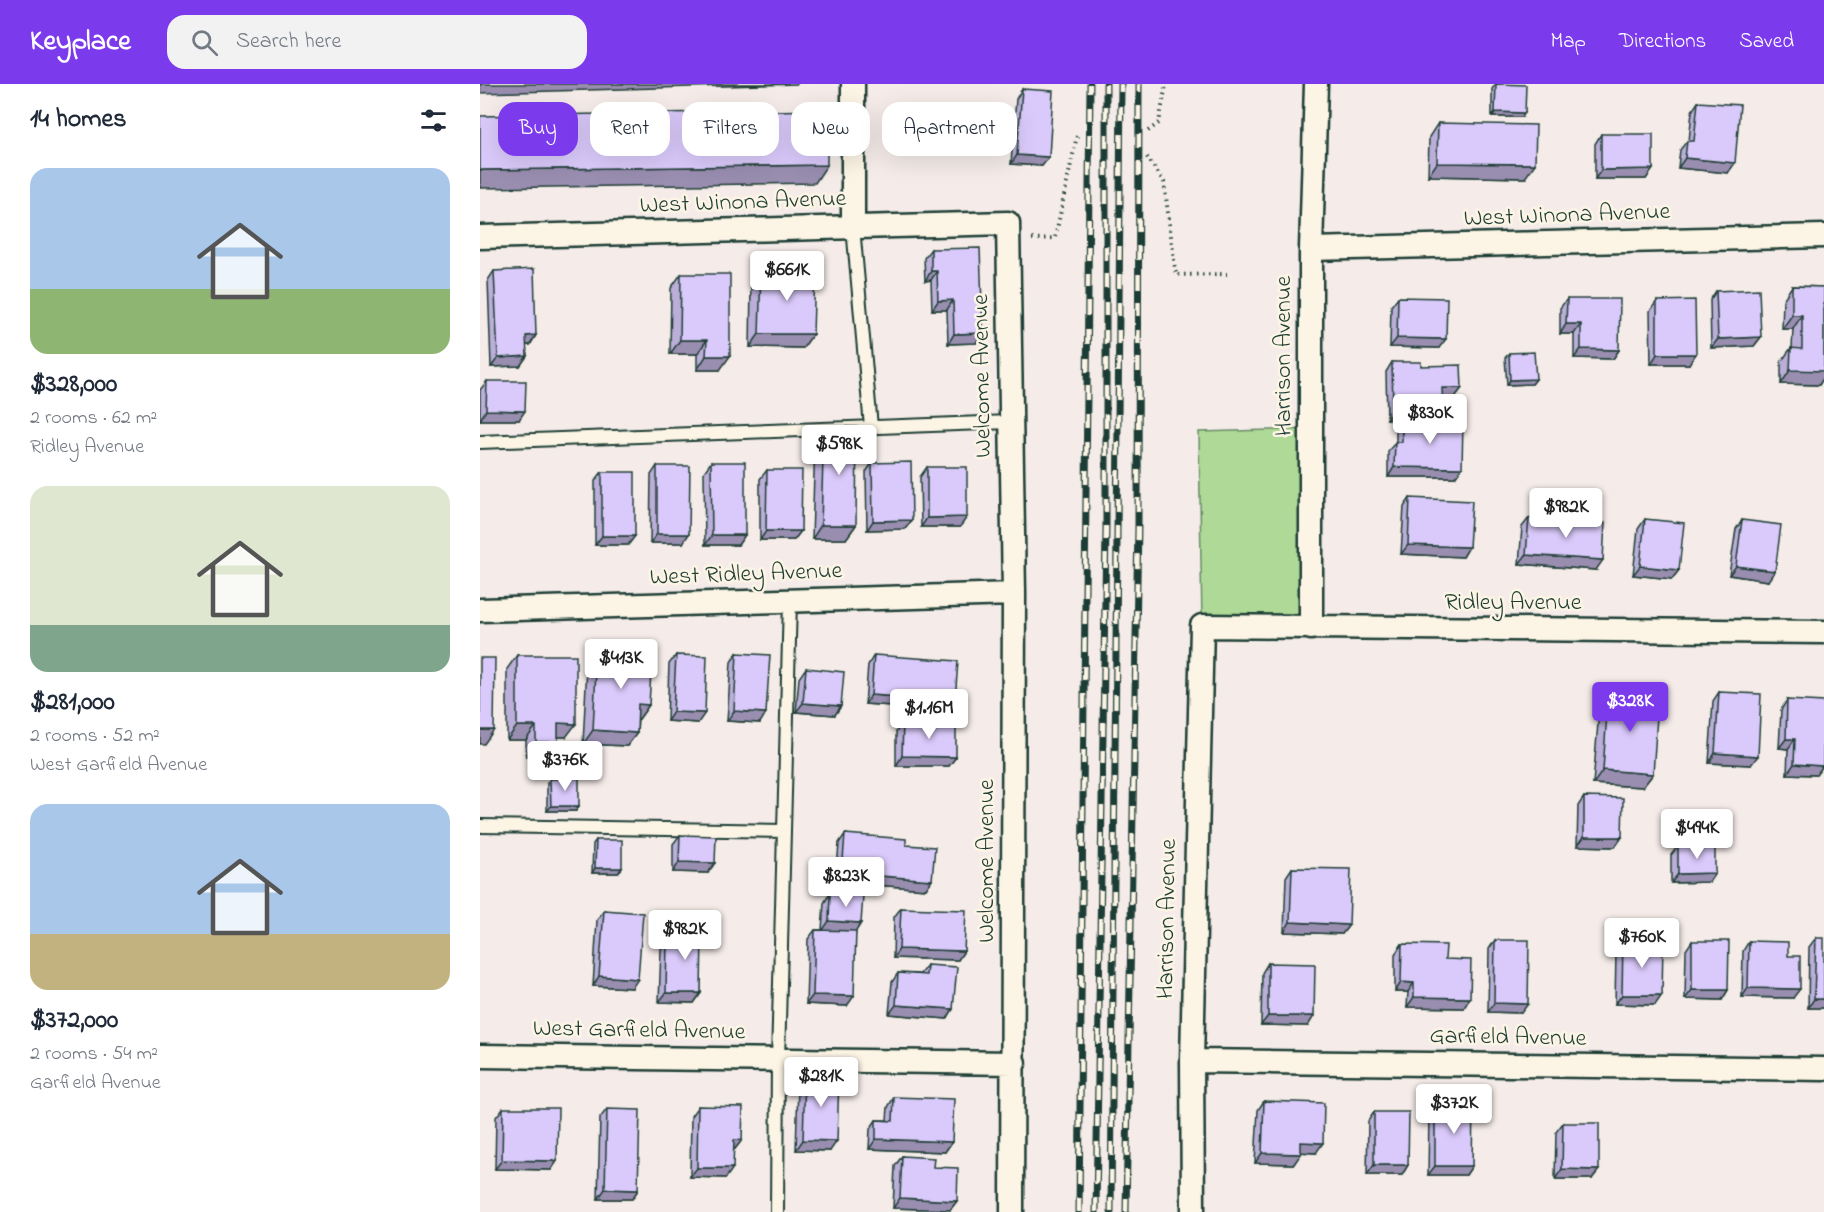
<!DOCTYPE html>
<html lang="en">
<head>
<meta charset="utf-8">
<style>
  body { margin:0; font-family:"Indie Flower",sans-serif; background:#f2f2f3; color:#1f2937; height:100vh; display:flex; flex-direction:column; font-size:22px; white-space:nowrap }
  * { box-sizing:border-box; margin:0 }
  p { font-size:20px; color:#747a83 }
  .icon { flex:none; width:33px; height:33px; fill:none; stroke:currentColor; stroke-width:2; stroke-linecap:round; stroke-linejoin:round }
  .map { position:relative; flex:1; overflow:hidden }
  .panel { display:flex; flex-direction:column; background:#fff; width:480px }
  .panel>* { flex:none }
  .banner { position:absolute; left:18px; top:18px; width:570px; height:54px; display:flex; gap:12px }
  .price { position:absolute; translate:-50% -51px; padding:0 14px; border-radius:6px; background:#fff; color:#222; font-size:20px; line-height:39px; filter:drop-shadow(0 2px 3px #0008) }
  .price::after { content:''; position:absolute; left:50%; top:36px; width:18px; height:14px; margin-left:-9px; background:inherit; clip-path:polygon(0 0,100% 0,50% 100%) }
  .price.current { background:#7c3aed; color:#fff }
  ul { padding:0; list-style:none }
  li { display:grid; align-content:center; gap:12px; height:318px; padding:0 30px }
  li span { display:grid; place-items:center; height:186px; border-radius:18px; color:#555 }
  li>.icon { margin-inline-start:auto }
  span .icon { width:108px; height:108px; fill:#fffc; stroke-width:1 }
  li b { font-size:26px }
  h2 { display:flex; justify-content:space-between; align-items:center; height:72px; padding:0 30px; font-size:26px }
  .tag { padding:0 21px; border-radius:18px; background:#fff; box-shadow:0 6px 24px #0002; font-size:21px; line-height:54px }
  .tag.current { background:#7c3aed; color:#fff }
  header { display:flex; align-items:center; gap:36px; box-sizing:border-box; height:84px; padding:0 30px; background:#7c3aed; color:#fff }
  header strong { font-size:28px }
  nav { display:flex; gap:33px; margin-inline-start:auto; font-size:21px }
  .search { width:420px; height:54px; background:#f2f2f3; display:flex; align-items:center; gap:15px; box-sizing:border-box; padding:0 21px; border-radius:18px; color:#747a83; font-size:22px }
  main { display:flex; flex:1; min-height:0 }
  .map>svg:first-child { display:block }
  .green { fill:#afd997; stroke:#678b66; stroke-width:1.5 }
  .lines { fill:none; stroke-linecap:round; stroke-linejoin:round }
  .service-casing { stroke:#1f3d34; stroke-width:16 }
  .minor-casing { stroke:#1f3d34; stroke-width:27 }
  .path { stroke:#1f3d34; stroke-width:4; stroke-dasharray:1.5 4.5; stroke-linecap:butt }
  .service { stroke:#fcf5e5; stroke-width:12 }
  .minor { stroke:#fcf5e5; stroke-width:22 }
  .rail-casing { stroke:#1f3d34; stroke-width:7 }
  .rail { stroke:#fcf5e5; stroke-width:4.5; stroke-dasharray:14; stroke-linecap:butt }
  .wall { fill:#bbaed8; stroke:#1f3d34; stroke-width:1.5 }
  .shaded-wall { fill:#998db0; stroke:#1f3d34; stroke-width:1.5 }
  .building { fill:#dacafb; stroke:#1f3d34; stroke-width:1.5 }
  .labels { text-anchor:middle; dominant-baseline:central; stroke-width:5; stroke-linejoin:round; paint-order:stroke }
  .street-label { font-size:24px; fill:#1f3d34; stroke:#fcf5e5 }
</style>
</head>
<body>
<header>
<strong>Keyplace</strong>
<div class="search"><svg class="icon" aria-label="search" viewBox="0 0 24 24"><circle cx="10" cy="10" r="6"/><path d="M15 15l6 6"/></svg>Search here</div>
<nav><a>Map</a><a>Directions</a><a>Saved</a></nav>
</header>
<main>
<section class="panel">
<h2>14 homes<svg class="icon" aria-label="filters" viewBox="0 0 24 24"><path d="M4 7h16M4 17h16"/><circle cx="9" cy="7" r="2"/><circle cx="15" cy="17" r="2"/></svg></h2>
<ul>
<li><span style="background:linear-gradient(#a9c7e8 65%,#8fb573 0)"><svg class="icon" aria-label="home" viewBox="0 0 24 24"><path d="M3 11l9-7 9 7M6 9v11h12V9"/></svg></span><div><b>$328,000</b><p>2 rooms · 62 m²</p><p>Ridley Avenue</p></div></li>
<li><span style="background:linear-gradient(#dfe7d0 75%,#7fa58c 0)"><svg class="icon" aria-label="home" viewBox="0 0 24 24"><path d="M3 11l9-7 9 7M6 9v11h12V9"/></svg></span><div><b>$281,000</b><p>2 rooms · 52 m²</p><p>West Garfield Avenue</p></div></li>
<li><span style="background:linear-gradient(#a9c7e8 70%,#c2b280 0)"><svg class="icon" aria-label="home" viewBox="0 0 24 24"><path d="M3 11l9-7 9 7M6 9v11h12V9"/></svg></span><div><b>$372,000</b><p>2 rooms · 54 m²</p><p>Garfield Avenue</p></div></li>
</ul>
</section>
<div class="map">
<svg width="1344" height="1128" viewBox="0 0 1344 1128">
  <rect width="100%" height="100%" fill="#f5ece9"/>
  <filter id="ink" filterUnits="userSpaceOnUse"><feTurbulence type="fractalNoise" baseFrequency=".0167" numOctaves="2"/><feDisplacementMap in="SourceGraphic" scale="12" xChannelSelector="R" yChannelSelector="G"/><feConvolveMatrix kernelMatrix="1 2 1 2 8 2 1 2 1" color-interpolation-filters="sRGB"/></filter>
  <g filter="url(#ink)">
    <path class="green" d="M831,345V544L722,542L719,348Z"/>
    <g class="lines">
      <defs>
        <path id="service" d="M373,143L391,343
          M0,358L530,338
          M0,742L304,747
          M297,1128L298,976L310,517"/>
        <path id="minor" d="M373,143V0
          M0,153L528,139L534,510L532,1128
          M831,165L1344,152
          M0,526L534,510
          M831,544V165L836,0
          M0,972L534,979
          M712,977L1344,985
          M713,1128L712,977L722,542L1344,548"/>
      </defs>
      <use href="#service" class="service-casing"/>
      <use href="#minor" class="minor-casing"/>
      <path class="path" d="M668,47L679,39L686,0
        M667,73L684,98L696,191L747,190
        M552,155L575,154L597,52"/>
      <use href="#service" class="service"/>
      <use href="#minor" class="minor"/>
      <defs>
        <path id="rail" d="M599,1128L610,0
          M616,1128L626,444V0
          M631,1128L641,0
          M646,1128L658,441L659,0"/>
      </defs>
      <use href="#rail" class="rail-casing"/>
      <use href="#rail" class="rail"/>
    </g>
    <path class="wall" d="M1016,0L1042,33H1012V5Z
      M542,5L569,73L562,82L531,80L536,15Z
      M1218,18L1248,89L1198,84L1200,66L1207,57H1209L1212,27Z
      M958,39L1045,94L948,92L949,53Z
      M1121,50L1173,85L1166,95H1115V60Z
      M451,165L496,259L468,260L467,226H452L451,196L445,197L444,174Z
      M306,185L333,250L323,264L270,263L271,200L281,186L305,187Z
      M14,187L56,251L50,261H46L47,272L40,282L11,283L8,196Z
      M201,190L240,286H217V270H190L191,204Z
      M1312,202L1344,203V293L1339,301L1301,300V278L1311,264H1312L1313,245H1302L1303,216Z
      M1236,207L1281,253L1274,262L1231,264L1230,216Z
      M918,213L959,264L910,263L911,222Z
      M1087,215L1139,266L1133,275L1094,274V250H1080V224Z
      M1177,217L1209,280H1171L1170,227Z
      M1029,269L1056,295L1052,300L1027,301L1025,274Z
      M912,278L941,282L982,304L975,313H963L956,334L907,335L906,288Z
      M7,297L39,336H0V306Z
      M922,337L975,393H908V367L916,358V346Z
      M344,342L376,441L366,455H332L335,356Z
      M231,378L265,451L258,461H225L224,388Z
      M392,379L432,436L425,445L387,446L386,388Z
      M177,382L203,459H170L171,391Z
      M447,383L480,443H441L440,393Z
      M287,386L321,447L314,456H280V395Z
      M122,388L155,452L148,461H115V397Z
      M930,414L989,463L983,473L921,470L924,423Z
      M1049,434L1116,486L1039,480L1042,443Z
      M1165,435L1199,486L1192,495L1153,491L1158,445Z
      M1262,436L1288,497L1249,491L1256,445Z
      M117,567L169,621L159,635L158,634L157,649L147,662L103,660L107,581Z
      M257,569L280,639L247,637L251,578Z
      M37,571L86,653H78L68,672H46V656H27V585Z
      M196,571L218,639L187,637L189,580Z
      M394,571L468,626L385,620L388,581Z
      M326,584L361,622L355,631L316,628L319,594Z
      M1129,600L1148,616L1173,690L1163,703L1113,700L1120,614Z
      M1239,608L1271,681L1229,679L1233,617Z
      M1307,616L1343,682L1336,691L1307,690L1308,665L1299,664L1301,626Z
      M423,638L476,673L469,682H416V648Z
      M70,695L99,722L96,727H67V699Z
      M1104,713L1142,753L1135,763L1097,762L1098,722Z
      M365,750L426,761L452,796L446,805L356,798L359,759Z
      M200,751L228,789L193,788V760Z
      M116,756L142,784L138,789H112L113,760Z
      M1198,762L1235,789L1229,798L1191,799V771Z
      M812,784L869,841L862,850L804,848L806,793Z
      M350,809L381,839L376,847L367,922L326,920L328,855L335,846H342L344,819Z
      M421,824L484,867L478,876L413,874L414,833Z
      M124,826L152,904L113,902L117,836Z
      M202,836L216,849L221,909L214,919L179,918L181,865L187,856H195V845Z
      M1336,854L1344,924H1328L1329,863Z
      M1015,856L1041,929L1008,928L1009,865Z
      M1212,857L1248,906L1242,916L1205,915L1206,866Z
      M1269,857L1313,914L1262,913L1263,867Z
      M1143,858L1175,921L1135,920L1136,867Z
      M922,860L965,875L984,924L927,923L928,908H915V870Z
      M788,879L828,942L781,941L782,889Z
      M447,881L473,925L467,935L409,930L412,898L418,889L440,890Z
      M325,992L350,1067L316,1066L318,1001Z
      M414,1013L472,1058L465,1068L389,1065L390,1045L396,1036H407L408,1023Z
      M784,1017L836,1069L821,1068L814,1080L775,1079L778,1026Z
      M955,1020L992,1082L986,1091H948L949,1029Z
      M218,1022L262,1056L255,1065H253L246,1094L210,1093L211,1032Z
      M23,1024L77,1077L71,1086L15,1085L16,1033Z
      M127,1025L158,1106L152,1115H118L120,1034Z
      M894,1028L928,1081L922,1091H887L888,1037Z
      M1083,1039L1112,1095H1075L1076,1048Z
      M422,1072L453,1083L477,1117L470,1126L413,1124L415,1082Z"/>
    <path class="shaded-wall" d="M0,0H318L0,9Z
      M1015,28L1045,29L1042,33H1012Z
      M537,71L569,73L562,82L531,80Z
      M1205,74L1255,79L1248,89L1198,84Z
      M957,79L1055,80L1045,94L948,92Z
      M347,81L335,99L0,104V86Z
      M1173,85L1166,95H1115L1121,86Z
      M451,187H457L451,196L445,197Z
      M473,216L467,226H452L458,217Z
      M1312,231H1322L1313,245H1302Z
      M1086,240H1101L1094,250H1080Z
      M503,249L496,259L468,260L474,250Z
      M279,250H333L323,264L270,263Z
      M56,251L50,261H40L46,252Z
      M1281,253L1274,262L1231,264L1238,255Z
      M917,254L966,255L959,264L910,263Z
      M200,256H227L217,270H190Z
      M1101,265L1139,266L1133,275L1094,274Z
      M1177,270H1216L1209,280H1171Z
      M47,272L40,282L11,283L18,274Z
      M226,272H250L240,286H217Z
      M1344,281V293L1339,301L1301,300L1310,286Z
      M1056,295L1052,300L1027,301L1030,296Z
      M962,304H982L975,313L956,314Z
      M963,324L956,334L907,335L913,325Z
      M6,326L45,327L39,336H0Z
      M914,383L982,384L975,393H908Z
      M487,433L480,443H441L447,434Z
      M432,436L425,445L387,446L393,437Z
      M341,441H376L366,455H332Z
      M286,447H321L314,456H280Z
      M177,450H209L203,459H170Z
      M232,451H265L258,461H225Z
      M122,452H155L148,461H115Z
      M928,461L989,463L983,473L921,470Z
      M1046,471L1123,476L1116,486L1039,480Z
      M1160,482L1199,486L1192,495L1153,491Z
      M1256,482L1295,487L1288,497L1249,491Z
      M391,611L475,617L468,626L385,620Z
      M323,619L361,622L355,631L316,628Z
      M158,620L169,621L159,635L149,634Z
      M254,627L286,629L280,639L247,637Z
      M193,628L225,629L218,639L187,637Z
      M78,639L96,640L86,653H68Z
      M37,642H56L46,656H27Z
      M0,646H14L4,660H0Z
      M113,646L157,649L147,662L103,660Z
      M1306,655H1315L1308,665L1299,664Z
      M56,658H78L68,672H46Z
      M1235,669L1278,672L1271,681L1229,679Z
      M422,672L476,673L469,682H416Z
      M1314,680L1343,682L1336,691L1307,690Z
      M1123,686L1173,690L1163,703L1113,700Z
      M71,722H99L96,727H67Z
      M1104,753H1142L1135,763L1097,762Z
      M199,778L235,779L228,789L193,788Z
      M115,784H142L138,789H112Z
      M362,789L452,796L446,805L356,798Z
      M1235,789L1229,798L1191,799L1198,790Z
      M349,837L381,839L375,848L342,847Z
      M810,838L869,841L862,850L804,848Z
      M419,865L484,867L478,876L413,874Z
      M119,892L158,895L152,904L113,902Z
      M921,898L934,899L928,908H915Z
      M1268,904L1320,905L1313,914L1262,913Z
      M1212,906H1248L1242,916L1205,915Z
      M186,909H221L214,919L179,918Z
      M333,911L374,912L367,922L326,920Z
      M1142,911H1182L1175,921L1135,920Z
      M934,913L990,914L984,924L927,923Z
      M1334,915H1344V924H1328Z
      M1014,919L1048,920L1041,929L1008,928Z
      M416,921L473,925L467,935L409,930Z
      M788,932H834L828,942L781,941Z
      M396,1055L472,1058L465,1068L389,1065Z
      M254,1056H262L255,1065H247Z
      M323,1056L357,1057L350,1067L316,1066Z
      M821,1058L843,1059L836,1069L815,1068Z
      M782,1069L821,1070L814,1080L775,1079Z
      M22,1076L77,1077L71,1086L15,1085Z
      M894,1081H928L922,1091H887Z
      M955,1082H992L986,1091H948Z
      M217,1084H253L246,1094L210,1093Z
      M1082,1085L1119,1086L1112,1095H1075Z
      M125,1105L158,1106L152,1115H118Z
      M420,1114L477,1117L470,1126L413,1124Z"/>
    <path class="building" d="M1016,0L1046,1L1045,29L1015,28Z
      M542,5L573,7L569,73L537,71Z
      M1218,18L1260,21L1255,79L1205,74L1207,57H1214Z
      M347,26V81L0,86V32Z
      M958,39L1056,41L1055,80L957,79Z
      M1121,50H1173V85L1121,86Z
      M500,164L503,249L474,250L473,216L458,217L457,187H451V165Z
      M54,185L56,251L46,252L47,272L18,274L14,187Z
      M306,185L335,186L333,250H279L281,186L306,187Z
      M201,190H250V272H226L227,256H200Z
      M1312,202L1344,203V287L1310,286L1311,264L1322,265V231H1312Z
      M1279,205L1281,253L1238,255L1236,207Z
      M918,213L967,214L966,255L917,254Z
      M1087,215H1140L1139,266L1101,265V240H1086Z
      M1215,216L1216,270H1177V217Z
      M1054,268L1056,295L1030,296L1029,269Z
      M912,278H941V282L981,281L982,304H962L963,324L913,325Z
      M7,297H46L45,327L6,326Z
      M922,337H983L982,384L914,383L915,358H922Z
      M344,342L377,343L376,441H341Z
      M231,378H265V451H232Z
      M431,378L432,436L393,437L392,379Z
      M177,382H210L209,450H177Z
      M447,383H487V433L447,434Z
      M287,386H322L321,447H286Z
      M122,388H155V452H122Z
      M930,414L992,417L989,463L928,461Z
      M1049,434L1125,439L1123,476L1046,471Z
      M1165,435L1204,439L1199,486L1160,482Z
      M1262,436L1301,441L1295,487L1256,482Z
      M117,567L172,570L169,621L158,620L157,649L113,646Z
      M257,569L290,571L286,629L254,627Z
      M37,571H96V640L78,639V658H56V642H37Z
      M196,571L227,572L225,629L193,628Z
      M394,571L478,577L475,617L391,611Z
      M0,574H15L14,646H0Z
      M326,584L364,588L361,622L323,619Z
      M1129,600L1149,601L1148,616L1178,618L1173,690L1123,686Z
      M1239,608L1281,610L1278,672L1235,669Z
      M1307,616L1344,618L1343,682L1314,680L1315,655H1306Z
      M423,638L476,639V673L422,672Z
      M99,694V722H71L70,695Z
      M1104,713L1143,714L1142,753H1104Z
      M365,750L426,755V761L455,763L452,796L362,789Z
      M200,751L236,752L235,779L199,778Z
      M116,756H142V784H115Z
      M1235,761V789L1198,790V762Z
      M812,784L871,785L869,841L810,838Z
      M350,809L383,811L381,839L349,837Z
      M421,824L486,826L484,867L419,865Z
      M124,826L163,829L158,895L119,892Z
      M202,836H216V849L222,848L221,909H186L187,856H201Z
      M335,846L376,847L374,912L333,911Z
      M1336,854H1344V915H1334Z
      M1015,856H1049L1048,920L1014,919Z
      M1212,857H1249L1248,906H1212Z
      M1269,857L1308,858V872H1320V905L1268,904Z
      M1143,858H1183L1182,911H1142Z
      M922,860L966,861L965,875L991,876L990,914L934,913V899L921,898Z
      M788,879L835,880L834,932H788Z
      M447,881L477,883L473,925L416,921L418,889L446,891Z
      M325,992L359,993L357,1057L323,1056Z
      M414,1013L474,1015L472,1058L396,1055V1036L413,1037Z
      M784,1017L844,1019L843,1059L821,1058V1070L782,1069Z
      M955,1020H993L992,1082H955Z
      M218,1022L263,1023L262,1056H254L253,1084H217Z
      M23,1024H78L77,1077L22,1076Z
      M127,1025L160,1026L158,1106L125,1105Z
      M894,1028H929L928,1081H894Z
      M1083,1039H1119V1086L1082,1085Z
      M422,1072L454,1074L453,1083L478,1084L477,1117L420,1114Z"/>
  </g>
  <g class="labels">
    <g class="street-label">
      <text transform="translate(263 119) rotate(-2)">West Winona Avenue</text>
      <text transform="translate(1087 132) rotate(-2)">West Winona Avenue</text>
      <text transform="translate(804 272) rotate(-90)">Harrison Avenue</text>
      <text transform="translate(503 292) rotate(-91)">Welcome Avenue</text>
      <text transform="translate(266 491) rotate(-2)">West Ridley Avenue</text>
      <text x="1033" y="519">Ridley Avenue</text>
      <text transform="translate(507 777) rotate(-90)">Welcome Avenue</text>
      <text transform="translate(688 835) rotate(-89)">Harrison Avenue</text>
      <text transform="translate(159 947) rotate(1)">West Garfield Avenue</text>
      <text transform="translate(1028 954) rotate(1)">Garfield Avenue</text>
    </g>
  </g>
</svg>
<b class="price" style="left:307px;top:218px">$661K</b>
<b class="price" style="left:950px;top:361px">$830K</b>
<b class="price" style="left:359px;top:392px">$598K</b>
<b class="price" style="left:1086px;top:455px">$982K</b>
<b class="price" style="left:141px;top:606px">$413K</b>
<b class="price current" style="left:1150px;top:649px">$328K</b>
<b class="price" style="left:449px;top:656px">$1.16M</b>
<b class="price" style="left:85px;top:708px">$376K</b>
<b class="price" style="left:1217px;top:776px">$494K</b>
<b class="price" style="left:366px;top:824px">$823K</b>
<b class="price" style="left:205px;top:877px">$982K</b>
<b class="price" style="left:1162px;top:885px">$760K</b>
<b class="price" style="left:341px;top:1024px">$281K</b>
<b class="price" style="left:974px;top:1051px">$372K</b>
<div class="banner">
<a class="tag current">Buy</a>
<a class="tag">Rent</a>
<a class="tag">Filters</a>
<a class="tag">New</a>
<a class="tag">Apartment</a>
</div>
</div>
</main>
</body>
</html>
